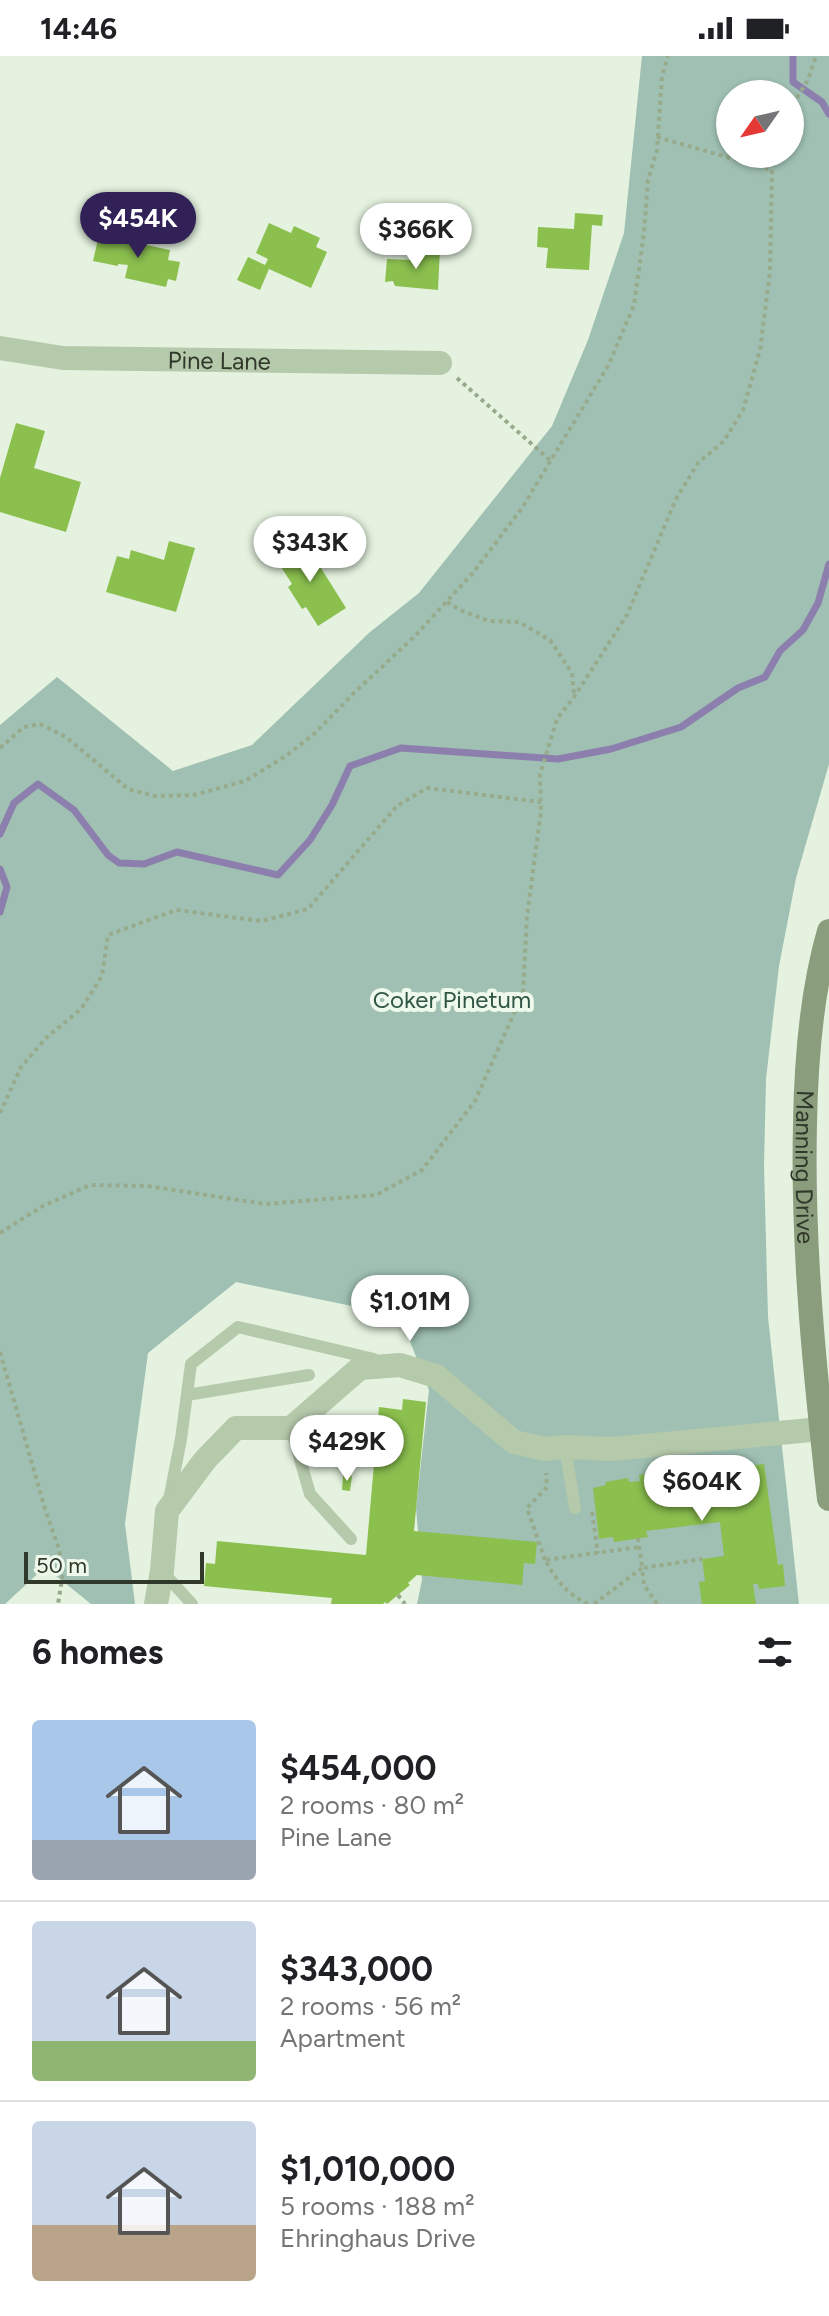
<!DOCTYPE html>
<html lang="en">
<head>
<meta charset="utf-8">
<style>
  body { margin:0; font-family:Figtree,sans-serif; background:#f6f6f6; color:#202124; height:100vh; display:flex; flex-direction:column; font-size:30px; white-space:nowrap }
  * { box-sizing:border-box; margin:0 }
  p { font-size:26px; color:#757577 }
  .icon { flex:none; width:44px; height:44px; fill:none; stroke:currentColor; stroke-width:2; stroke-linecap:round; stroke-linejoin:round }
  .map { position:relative; height:1548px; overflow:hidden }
  .side { display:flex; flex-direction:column; background:#fff; flex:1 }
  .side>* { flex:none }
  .needle { width:52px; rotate:236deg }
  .controls { position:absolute; left:716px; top:24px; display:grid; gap:16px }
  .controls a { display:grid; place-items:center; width:88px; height:88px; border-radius:50%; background:#fff; box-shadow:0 2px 6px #0004; font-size:40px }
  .scale { position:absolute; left:24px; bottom:20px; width:180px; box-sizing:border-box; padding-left:8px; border:4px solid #30382a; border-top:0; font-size:22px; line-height:28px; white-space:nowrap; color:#30382a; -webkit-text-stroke:6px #eff9eb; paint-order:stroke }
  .price { position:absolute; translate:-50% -68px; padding:0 18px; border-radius:28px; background:#fff; color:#222; font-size:26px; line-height:52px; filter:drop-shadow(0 2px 4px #0008) }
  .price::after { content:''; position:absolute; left:50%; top:48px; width:24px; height:18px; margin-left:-12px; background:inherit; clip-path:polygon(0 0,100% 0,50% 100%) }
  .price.selected { background:#312157; color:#fff }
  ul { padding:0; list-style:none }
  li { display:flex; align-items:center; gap:24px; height:200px; padding:0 32px }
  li+li { border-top:2px solid #e0e0e0 }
  li span { display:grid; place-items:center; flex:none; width:224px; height:160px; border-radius:8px; color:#555 }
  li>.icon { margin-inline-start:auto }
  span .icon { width:96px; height:96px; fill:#fffc; stroke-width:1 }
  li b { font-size:34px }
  h2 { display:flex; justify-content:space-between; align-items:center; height:96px; padding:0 32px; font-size:34px }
  .status { display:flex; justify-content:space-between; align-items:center; height:56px; padding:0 40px; background:#fff; direction:ltr }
  .status svg { height:22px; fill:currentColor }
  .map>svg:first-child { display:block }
  .green { fill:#9fc0b2; fill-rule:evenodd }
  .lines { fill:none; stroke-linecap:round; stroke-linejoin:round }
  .stream { stroke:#8c7fad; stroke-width:7 }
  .building { fill:#8bc04f }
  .path { stroke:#97ab8c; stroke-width:4; stroke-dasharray:4 4; stroke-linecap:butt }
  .lane { stroke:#b5c9ab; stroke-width:12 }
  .street { stroke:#b5c9ab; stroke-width:24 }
  .secondary { stroke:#8a9d7d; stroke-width:24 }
  .labels { text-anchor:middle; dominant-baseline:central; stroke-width:8; stroke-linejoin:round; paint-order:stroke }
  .street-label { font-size:24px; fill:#30382a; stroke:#eff9eb }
  .park-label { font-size:24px; fill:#2f5545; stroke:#eff9eb }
</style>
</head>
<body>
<div class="status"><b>14:46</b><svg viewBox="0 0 49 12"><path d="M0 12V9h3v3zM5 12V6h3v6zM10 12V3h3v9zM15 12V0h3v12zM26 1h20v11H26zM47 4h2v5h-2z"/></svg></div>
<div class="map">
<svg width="829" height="1548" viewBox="0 0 829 1548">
  <rect width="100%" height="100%" fill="#e4f2df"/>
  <path class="green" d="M642,0H829V708L796,822L779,910L766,1023L764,1110L768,1261L799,1548H417L422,1524L416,1452L429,1334L400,1260L236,1226L148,1297L125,1468L135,1548H91L45,1511L5,1548H0V669L57,621L173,715L252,689L370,576L419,537L552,370L588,284L624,177ZM730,38H790V98H730Z"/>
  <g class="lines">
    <path class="stream" d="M793,0V26L822,46L829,58
      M0,778L14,747L38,728L74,754L108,799L119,807L144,808L177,796L278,819L310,784L332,749L350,710L401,692L558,703L611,693L681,671L738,632L765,621L780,595L803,574L818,547L829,508
      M0,813L7,831L0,856"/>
  </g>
  <path class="building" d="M575,157L603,159L602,170L592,169L589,214L546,212L548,192L537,191L538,171L574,173Z
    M269,167L291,177L294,170L320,182L316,191L327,196L311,232L269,213L260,234L237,224L248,201L265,209L268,203L256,197Z
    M99,179L170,194L168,204L180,206L176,225L168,223L166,231L125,222L128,209L118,208V210L93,205Z
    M425,193H440L438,234L395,230L393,225L385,226L387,203L412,204V199H424Z
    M16,367L45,375L34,412L81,426L66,476L0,456V422Z
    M169,485L195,492L176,556L106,536L117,500L129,503L131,494L164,504Z
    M304,485L346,552L318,570L306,551L302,553L288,531L292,528L276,503Z
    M403,1343L426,1346L414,1475L537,1486L535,1508L524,1507L522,1529L417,1519L408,1527L410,1529L387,1548L385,1546L383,1548H331L332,1542L204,1530L206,1507L215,1508L217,1485L366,1499L379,1351L402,1354Z
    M764,1408L778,1509L783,1508L785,1530L759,1533L758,1528H753L756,1548H702L699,1526L705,1525L702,1503L724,1500L720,1466L646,1475L648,1481L614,1486L613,1481L599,1483L593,1432L606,1429L605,1426L628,1422L629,1426L640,1425L639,1419L680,1413V1419Z
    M343,1419L352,1420L350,1435L342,1434Z"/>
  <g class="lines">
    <path class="path" d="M790,56L793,48L808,24L816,0
      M657,81L772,114
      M457,322L551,405
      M447,546L460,554L489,565L519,566L550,584L572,617L574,638
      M0,692L24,671L40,668L66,681L128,733L154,740L194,739L245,725L286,700L315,677L354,637L414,581L472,518L522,452L608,310L634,249L644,177L648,124L657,94L662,20L668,0
      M0,1057L21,1011L46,982L81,953L102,920L108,879L176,854L262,865L308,853L397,750L427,732L541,746
      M0,1177L41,1151L90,1129L147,1130L265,1148L376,1139L422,1114L475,1045L523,937L527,860L541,755L540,718L557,663L574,641L627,559L676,443L698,407L724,385L743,354L760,294L770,216L772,114L777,98
      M0,1296L45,1453L59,1493L63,1517L58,1548
      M592,1456L598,1497
      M638,1482L642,1512L702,1503
      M545,1504L527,1452L547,1431L546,1417
      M398,1539L405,1548
      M588,1548C566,1537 557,1525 545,1504L639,1491
      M594,1548L642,1512L644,1529L657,1548"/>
    <path class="lane" d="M187,1339L309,1319
      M291,1372L310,1438L351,1483
      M565,1391L575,1452
      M169,1444L181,1383L191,1308L238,1271L374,1303
      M162,1515L192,1548"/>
    <g class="street">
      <path id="s1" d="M0,292L63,302L440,307"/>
      <path d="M156,1548L162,1515L167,1455L205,1404L236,1372H291L360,1312L400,1309L436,1320L514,1386L545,1393L565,1391L612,1393L821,1373"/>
    </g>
    <path class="secondary" id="s2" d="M829,875C811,937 806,1004 805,1068C802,1193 815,1318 829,1443"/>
  </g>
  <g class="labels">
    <g class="street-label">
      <text stroke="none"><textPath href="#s1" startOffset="220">Pine Lane</textPath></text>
      <text stroke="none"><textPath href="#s2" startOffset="238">Manning Drive</textPath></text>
    </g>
    <g class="park-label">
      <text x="452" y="943">Coker Pinetum</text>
    </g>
  </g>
</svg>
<div class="controls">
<a><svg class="needle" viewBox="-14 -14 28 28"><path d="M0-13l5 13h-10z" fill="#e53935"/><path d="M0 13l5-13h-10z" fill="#757577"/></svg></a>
</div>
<div class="scale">50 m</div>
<b class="price selected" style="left:138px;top:204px">$454K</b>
<b class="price" style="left:416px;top:215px">$366K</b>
<b class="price" style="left:310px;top:528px">$343K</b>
<b class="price" style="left:410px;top:1287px">$1.01M</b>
<b class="price" style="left:347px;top:1427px">$429K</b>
<b class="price" style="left:702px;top:1467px">$604K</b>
</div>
<section class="side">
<h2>6 homes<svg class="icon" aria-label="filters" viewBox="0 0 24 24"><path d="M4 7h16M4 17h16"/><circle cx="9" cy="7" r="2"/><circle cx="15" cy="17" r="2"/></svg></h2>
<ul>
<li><span style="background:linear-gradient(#a9c7e8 75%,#9aa5b1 0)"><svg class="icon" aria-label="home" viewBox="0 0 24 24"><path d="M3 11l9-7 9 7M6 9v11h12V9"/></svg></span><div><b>$454,000</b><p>2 rooms · 80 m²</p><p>Pine Lane</p></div></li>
<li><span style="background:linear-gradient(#c9d6e8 75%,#8fb573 0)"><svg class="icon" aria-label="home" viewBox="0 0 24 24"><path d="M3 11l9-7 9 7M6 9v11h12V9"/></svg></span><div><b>$343,000</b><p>2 rooms · 56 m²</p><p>Apartment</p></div></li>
<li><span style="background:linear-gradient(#c9d6e8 65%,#b9a48a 0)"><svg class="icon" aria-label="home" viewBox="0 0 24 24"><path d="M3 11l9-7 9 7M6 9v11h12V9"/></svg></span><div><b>$1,010,000</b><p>5 rooms · 188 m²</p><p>Ehringhaus Drive</p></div></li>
</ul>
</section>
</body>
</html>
